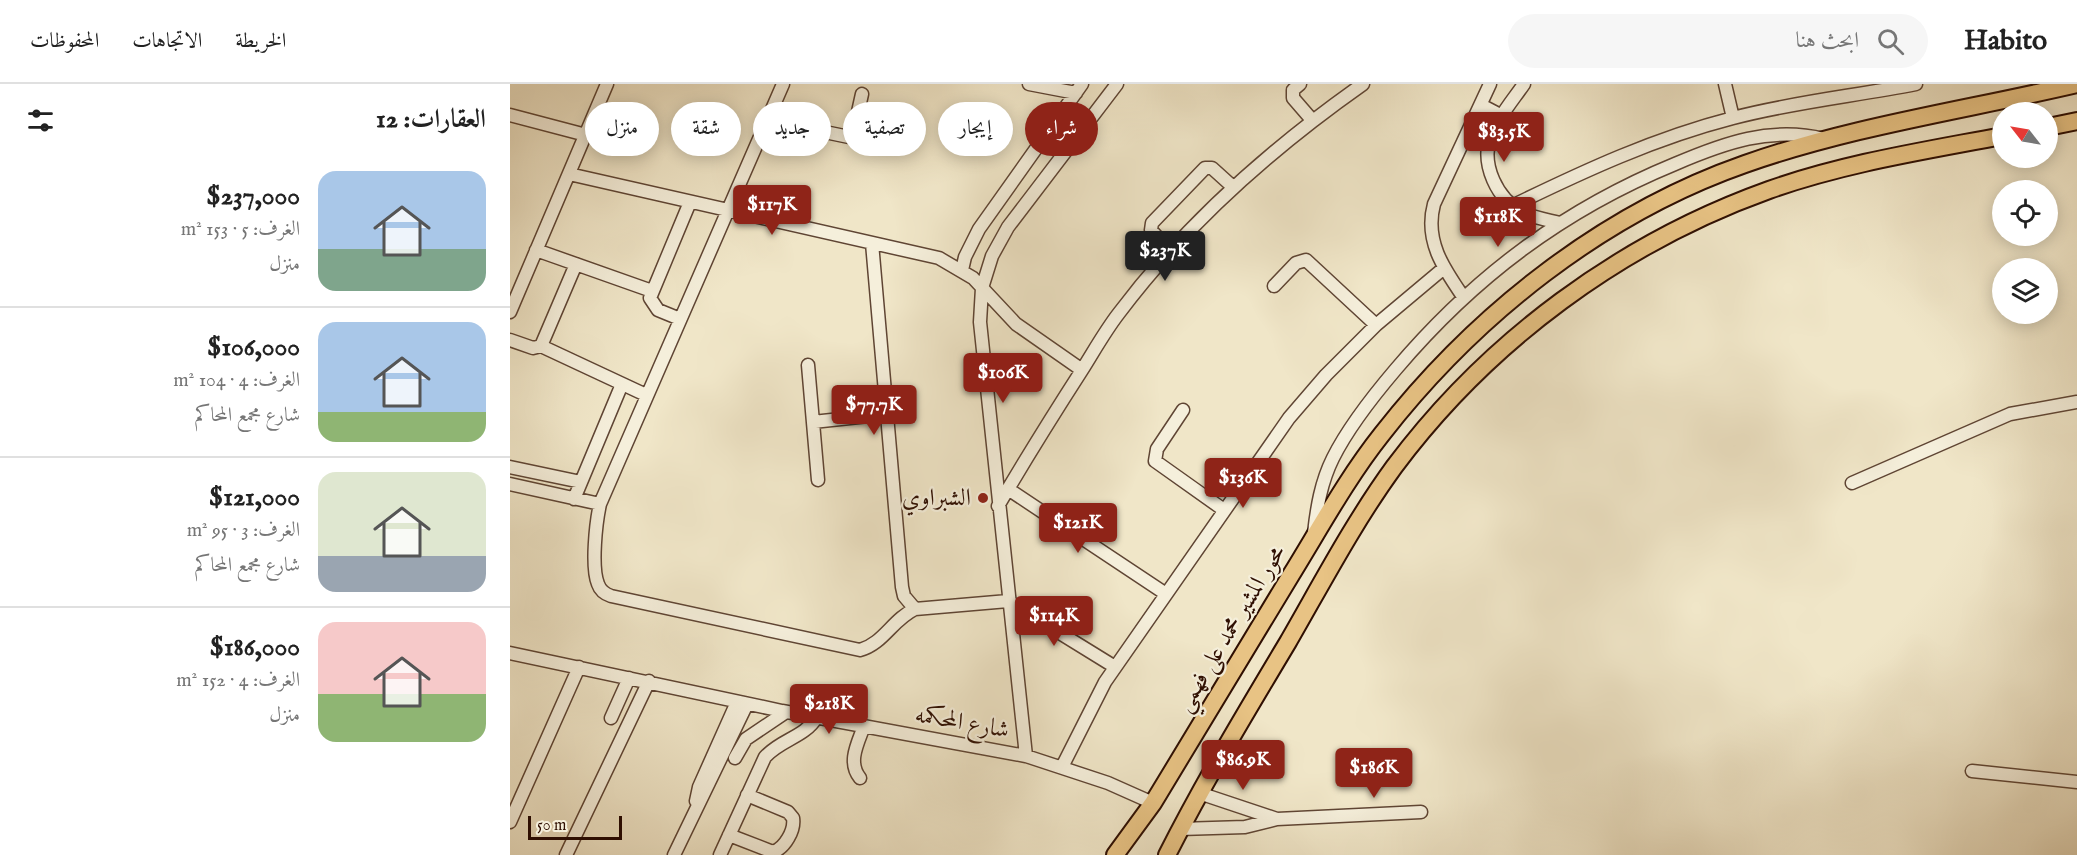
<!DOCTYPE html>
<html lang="ar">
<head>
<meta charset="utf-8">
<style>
  body { margin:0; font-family:"IM FELL English",Amiri,serif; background:#f6f6f6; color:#222; direction:rtl; height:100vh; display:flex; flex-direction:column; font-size:22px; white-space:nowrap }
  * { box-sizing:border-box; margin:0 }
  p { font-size:20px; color:#767676 }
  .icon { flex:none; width:33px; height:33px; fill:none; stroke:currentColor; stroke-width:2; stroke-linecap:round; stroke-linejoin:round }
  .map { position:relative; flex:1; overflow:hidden; direction:ltr }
  .side { display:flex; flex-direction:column; background:#fff; width:510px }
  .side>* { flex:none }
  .top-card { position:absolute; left:18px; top:18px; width:570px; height:54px; direction:rtl; display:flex; gap:12px }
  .needle { width:39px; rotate:301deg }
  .tools { position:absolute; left:1482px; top:18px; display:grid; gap:12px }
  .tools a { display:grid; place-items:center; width:66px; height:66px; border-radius:50%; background:#fff; box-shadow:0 3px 15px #0003; font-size:30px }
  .scale { position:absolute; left:18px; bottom:15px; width:94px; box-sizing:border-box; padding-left:6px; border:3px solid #2f0f02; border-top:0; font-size:16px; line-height:21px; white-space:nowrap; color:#2f0f02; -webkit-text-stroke:4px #f5efdb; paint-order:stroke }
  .price { position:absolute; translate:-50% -51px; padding:0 14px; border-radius:6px; background:#8f2418; color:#fff; font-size:20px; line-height:39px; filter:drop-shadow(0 2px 3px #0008) }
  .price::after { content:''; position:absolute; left:50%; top:36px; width:18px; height:14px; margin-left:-9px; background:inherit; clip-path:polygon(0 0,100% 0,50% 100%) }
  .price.active { background:#222; color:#fff }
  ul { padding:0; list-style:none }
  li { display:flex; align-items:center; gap:18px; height:150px; padding:0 24px }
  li+li { border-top:2px solid #e0e0e0 }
  li span { display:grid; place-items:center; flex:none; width:168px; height:120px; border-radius:18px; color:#555 }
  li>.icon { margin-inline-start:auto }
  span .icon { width:72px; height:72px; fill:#fffc; stroke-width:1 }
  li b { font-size:26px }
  h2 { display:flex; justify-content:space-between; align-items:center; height:72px; padding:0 24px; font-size:26px }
  .chip { padding:0 21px; border-radius:27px; background:#fff; box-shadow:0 3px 15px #0003; font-size:21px; line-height:54px }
  .chip.active { background:#8f2418; color:#fff }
  header { display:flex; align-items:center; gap:36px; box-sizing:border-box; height:84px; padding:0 30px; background:#fff; border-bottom:2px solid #e0e0e0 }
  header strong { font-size:28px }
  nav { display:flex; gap:33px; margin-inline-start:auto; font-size:21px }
  .search { width:420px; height:54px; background:#f6f6f6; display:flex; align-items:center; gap:15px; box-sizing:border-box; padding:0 21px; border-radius:33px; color:#767676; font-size:22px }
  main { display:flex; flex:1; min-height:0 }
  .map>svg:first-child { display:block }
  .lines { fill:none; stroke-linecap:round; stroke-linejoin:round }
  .minor-casing { stroke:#5f4534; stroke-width:15 }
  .major-casing { stroke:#2f0f02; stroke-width:20 }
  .minor { stroke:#f5efdb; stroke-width:12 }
  .major { stroke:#e8c384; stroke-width:16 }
  .poi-dot { fill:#8f2418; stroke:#f5efdb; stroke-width:2 }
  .labels { text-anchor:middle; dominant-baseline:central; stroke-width:4.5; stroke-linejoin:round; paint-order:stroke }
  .poi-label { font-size:24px; fill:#2f0f02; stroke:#f5efdb; text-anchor:end }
  .street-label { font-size:24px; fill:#2f0f02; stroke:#f5efdb }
</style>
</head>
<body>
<header>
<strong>Habito</strong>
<div class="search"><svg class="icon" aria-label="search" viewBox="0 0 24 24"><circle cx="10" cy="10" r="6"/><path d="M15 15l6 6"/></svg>ابحث هنا</div>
<nav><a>الخريطة</a><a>الاتجاهات</a><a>المحفوظات</a></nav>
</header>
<main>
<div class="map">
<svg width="1567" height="771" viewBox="0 0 1567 771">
  <rect width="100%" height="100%" fill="#f0e6c8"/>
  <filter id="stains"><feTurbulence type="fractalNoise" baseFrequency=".00333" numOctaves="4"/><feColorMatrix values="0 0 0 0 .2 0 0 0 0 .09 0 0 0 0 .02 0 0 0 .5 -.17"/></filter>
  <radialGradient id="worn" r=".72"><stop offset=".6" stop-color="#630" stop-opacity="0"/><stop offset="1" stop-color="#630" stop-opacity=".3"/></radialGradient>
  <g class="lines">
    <defs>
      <path id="minor" d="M273,0L90,420C86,438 81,483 88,500C90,506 95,510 101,512L350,566C373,560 383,535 405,525L498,517L605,583
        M519,0L566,9
        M790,0L783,6V14L802,36
        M1014,0C1003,16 989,32 981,51C970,80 987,116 1014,129C1025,134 1038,136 1050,139
        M1215,0L1223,34
        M971,21L992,32
        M0,31L76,51
        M257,36L339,53L344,46L352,10
        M59,90L429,174L463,194L506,240L572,286
        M1002,122C1074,87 1145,54 1223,34C1283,18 1345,12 1406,0
        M362,159L392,503L394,512L405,525
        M26,166L142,207
        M661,168L641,146L642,139L695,84H702L723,103
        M452,186L455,173L469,145L572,0
        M764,202L786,179L796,176L866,241
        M954,214C934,185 914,157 924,120L980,0
        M0,228L97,0
        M170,235L148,226L140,214L180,118
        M0,256L23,264L31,262L66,180
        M31,262L136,311
        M298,281L308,396
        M673,326L647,365L645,377L714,426
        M303,338L377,330
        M0,383L71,398
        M1342,399L1500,330L1567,318
        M0,400L90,420
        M498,405L656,510
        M64,415L112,300
        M488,422C515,376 543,331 572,286C584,267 595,247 609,229C676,140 762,64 853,0
        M804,449C807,423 811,398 823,374C839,342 863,312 886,285C964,193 1053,126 1165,80C1214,59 1261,42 1314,55
        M0,569L272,627L516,672L598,699L643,719
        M101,634L119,594
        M516,672L470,238L472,204L482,172L498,143L607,0
        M225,674L236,655L276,628
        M552,683L595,598L779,334L816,291L866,241L934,184
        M1462,687L1567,698
        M350,694C337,678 348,659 354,642
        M689,709L767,735
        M186,717L189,703L227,618
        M0,738L69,583
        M670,745L735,743L767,735L911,728
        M219,751L263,768C275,764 285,746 283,734L278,728L237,711
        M56,771L139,597
        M164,771L237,620
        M210,771L255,673C271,655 294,654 307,633"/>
      <path id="major" d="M1538,43L1567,37
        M605,771L643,719C689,643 735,567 781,491C810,444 837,394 872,350C965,231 1092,130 1235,80C1343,42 1456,26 1567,0
        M657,771C694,698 736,628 778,558C812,499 844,438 884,383C978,257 1111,159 1259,106C1335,79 1414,67 1492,52"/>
    </defs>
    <use href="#minor" class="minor-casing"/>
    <use href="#major" class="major-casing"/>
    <use href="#minor" class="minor"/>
    <use href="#major" class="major"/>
  </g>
  <circle class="poi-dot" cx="473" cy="414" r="6"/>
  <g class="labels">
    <g class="poi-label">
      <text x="461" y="414">الشبراوي</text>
    </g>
    <g class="street-label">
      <text transform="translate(721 545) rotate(-59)">محور المشير محمد على فهمي</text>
      <text transform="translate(452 639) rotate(10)">شارع المحكمه</text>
    </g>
  </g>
  <rect width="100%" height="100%" filter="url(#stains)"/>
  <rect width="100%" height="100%" fill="url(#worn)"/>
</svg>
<div class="tools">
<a><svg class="needle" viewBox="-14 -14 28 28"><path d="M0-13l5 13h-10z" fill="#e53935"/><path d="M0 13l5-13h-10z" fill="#767676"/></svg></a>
<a><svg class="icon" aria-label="locate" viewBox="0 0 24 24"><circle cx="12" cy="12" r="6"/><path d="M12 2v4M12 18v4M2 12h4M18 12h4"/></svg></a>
<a><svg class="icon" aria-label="layers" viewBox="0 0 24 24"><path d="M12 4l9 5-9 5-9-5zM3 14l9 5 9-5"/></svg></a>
</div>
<div class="scale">50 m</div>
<b class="price" style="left:994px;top:79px">$83.5K</b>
<b class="price" style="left:262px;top:152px">$117K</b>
<b class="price" style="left:988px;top:164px">$118K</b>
<b class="price active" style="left:655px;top:198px">$237K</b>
<b class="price" style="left:493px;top:320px">$106K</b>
<b class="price" style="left:364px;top:352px">$77.7K</b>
<b class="price" style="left:733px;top:425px">$136K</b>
<b class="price" style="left:568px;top:470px">$121K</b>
<b class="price" style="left:544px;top:563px">$114K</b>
<b class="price" style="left:319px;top:651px">$218K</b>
<b class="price" style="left:733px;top:707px">$86.9K</b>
<b class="price" style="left:864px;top:715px">$186K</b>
<div class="top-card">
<a class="chip active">شراء</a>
<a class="chip">إيجار</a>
<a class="chip">تصفية</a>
<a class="chip">جديد</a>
<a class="chip">شقة</a>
<a class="chip">منزل</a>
</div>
</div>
<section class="side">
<h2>العقارات: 12<svg class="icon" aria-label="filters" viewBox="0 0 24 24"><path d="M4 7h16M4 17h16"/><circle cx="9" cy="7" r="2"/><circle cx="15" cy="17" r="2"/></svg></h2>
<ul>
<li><span style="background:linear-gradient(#a9c7e8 65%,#7fa58c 0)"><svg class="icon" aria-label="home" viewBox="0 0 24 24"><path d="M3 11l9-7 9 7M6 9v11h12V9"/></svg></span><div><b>$237,000</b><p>الغرف: 5 · 153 m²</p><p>منزل</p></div></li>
<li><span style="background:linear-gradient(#a9c7e8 75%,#8fb573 0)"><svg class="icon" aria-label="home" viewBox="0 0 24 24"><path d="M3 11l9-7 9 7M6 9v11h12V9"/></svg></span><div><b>$106,000</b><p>الغرف: 4 · 104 m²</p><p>شارع مجمع المحاكم</p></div></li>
<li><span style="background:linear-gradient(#dfe7d0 70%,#9aa5b1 0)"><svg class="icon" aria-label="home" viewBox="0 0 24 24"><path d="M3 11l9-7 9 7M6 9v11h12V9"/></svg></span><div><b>$121,000</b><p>الغرف: 3 · 95 m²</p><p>شارع مجمع المحاكم</p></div></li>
<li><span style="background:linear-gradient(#f6c9c9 60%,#8fb573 0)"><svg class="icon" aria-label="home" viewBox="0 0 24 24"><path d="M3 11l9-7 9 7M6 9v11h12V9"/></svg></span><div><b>$186,000</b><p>الغرف: 4 · 152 m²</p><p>منزل</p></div></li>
</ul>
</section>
</main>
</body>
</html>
